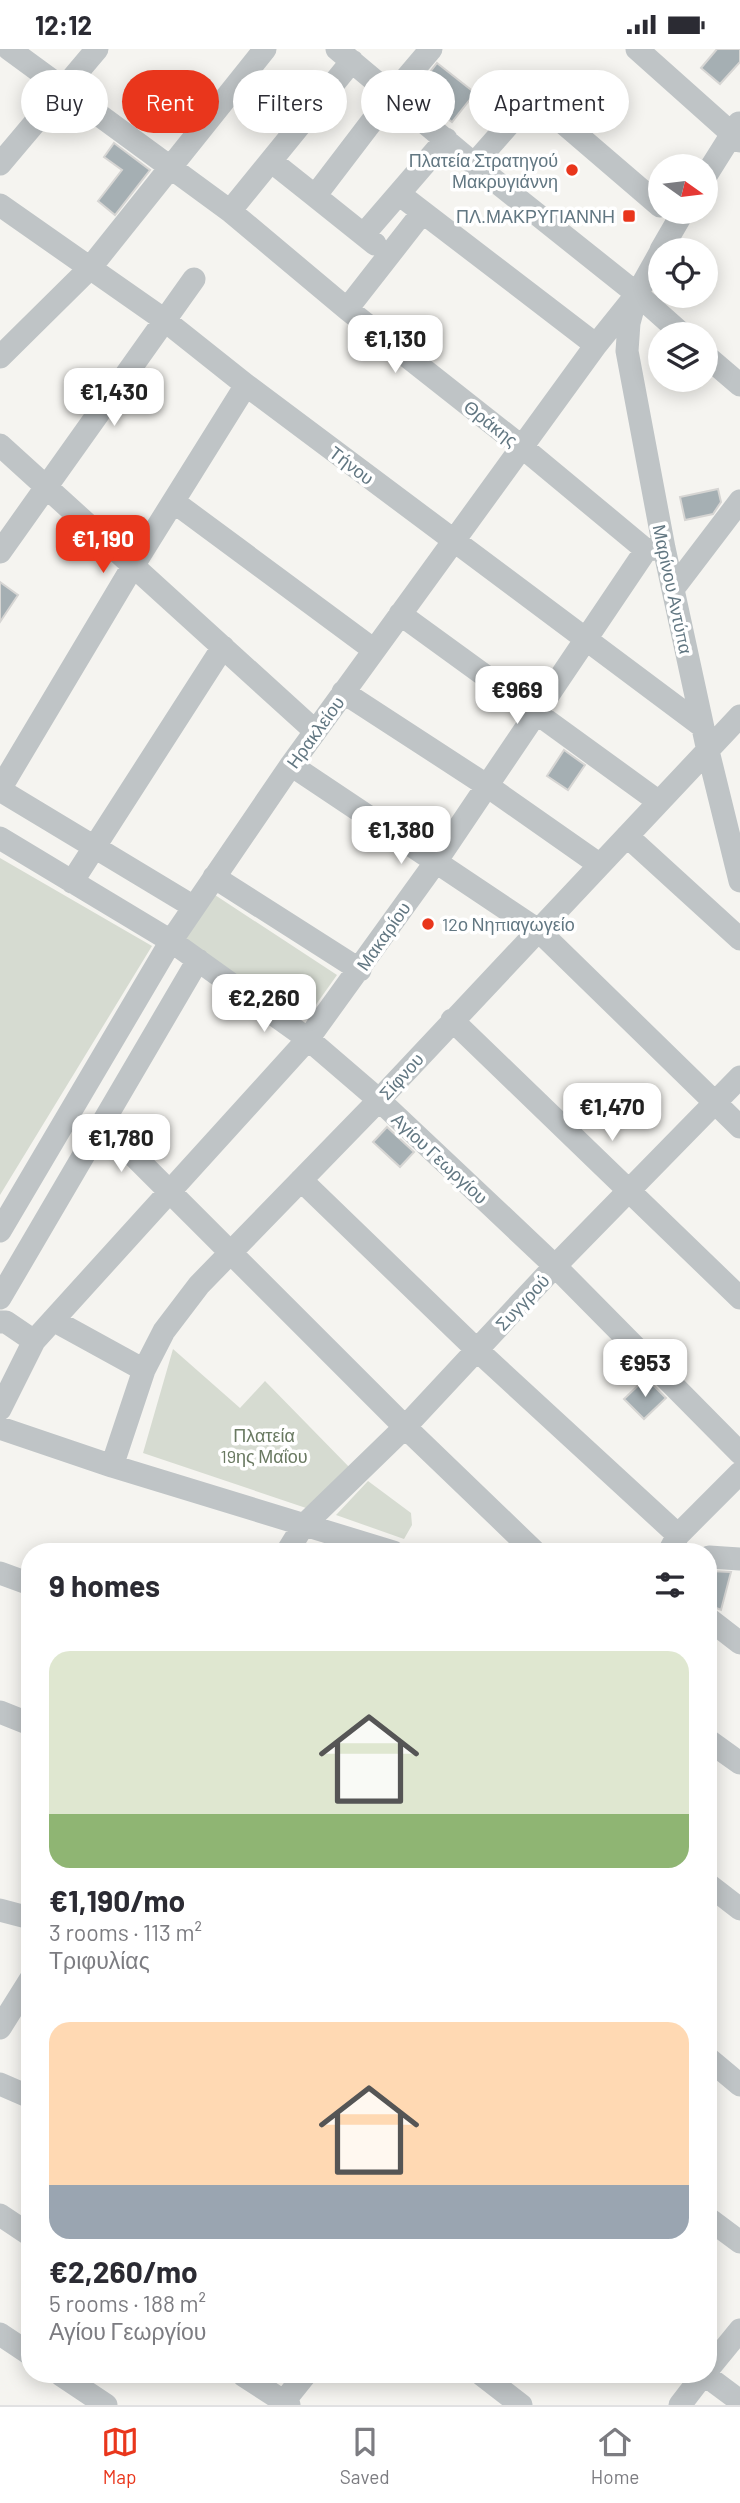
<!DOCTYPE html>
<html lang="en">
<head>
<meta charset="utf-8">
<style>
  body { margin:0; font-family:Barlow,sans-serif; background:#f7f7f7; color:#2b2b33; height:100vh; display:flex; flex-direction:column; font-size:26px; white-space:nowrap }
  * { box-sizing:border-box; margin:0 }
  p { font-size:23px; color:#7c7c81 }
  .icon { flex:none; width:38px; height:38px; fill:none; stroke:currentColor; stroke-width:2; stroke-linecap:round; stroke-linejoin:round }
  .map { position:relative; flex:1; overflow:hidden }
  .side { position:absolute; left:21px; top:1494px; width:696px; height:840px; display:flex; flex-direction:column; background:#fff; border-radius:28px; box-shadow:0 4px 18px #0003 }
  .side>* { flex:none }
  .banner { position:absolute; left:21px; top:21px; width:698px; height:63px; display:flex; gap:14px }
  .needle { width:46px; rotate:104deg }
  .buttons { position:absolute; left:648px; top:105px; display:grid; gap:14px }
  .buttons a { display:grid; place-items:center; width:70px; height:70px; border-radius:50%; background:#fff; box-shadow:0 4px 18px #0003; font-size:35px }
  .price { position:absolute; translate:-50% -60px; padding:0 16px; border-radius:14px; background:#fff; color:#222; font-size:23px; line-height:46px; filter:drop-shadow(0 2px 4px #0008) }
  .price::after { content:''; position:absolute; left:50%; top:42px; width:21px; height:16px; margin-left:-10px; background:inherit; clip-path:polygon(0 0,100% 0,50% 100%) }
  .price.active { background:#e9361c; color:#fff }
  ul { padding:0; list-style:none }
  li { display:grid; align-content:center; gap:14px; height:371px; padding:0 28px }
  li span { display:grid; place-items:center; height:217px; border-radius:21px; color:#555 }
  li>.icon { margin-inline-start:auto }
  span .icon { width:126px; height:126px; fill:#fffc; stroke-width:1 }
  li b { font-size:30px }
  h2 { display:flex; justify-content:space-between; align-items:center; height:84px; padding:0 28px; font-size:30px }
  .tag { padding:0 24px; border-radius:32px; background:#fff; box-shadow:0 4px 18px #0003; font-size:24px; line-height:63px }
  .tag.active { background:#e9361c; color:#fff }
  .status { display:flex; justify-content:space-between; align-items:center; height:49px; padding:0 35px; background:#fff; direction:ltr }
  .status svg { height:19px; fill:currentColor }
  .menu { display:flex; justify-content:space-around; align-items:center; height:98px; border-top:2px solid #e1e1e2; background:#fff; font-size:19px; color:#7c7c81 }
  .menu a { display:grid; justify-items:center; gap:4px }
  .menu .active { color:#e9361c }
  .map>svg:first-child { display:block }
  .green { fill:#d6dbd1 }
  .building { fill:#a5afb3; stroke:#d6d5d3; stroke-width:2 }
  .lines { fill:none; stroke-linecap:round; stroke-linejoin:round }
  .minor { stroke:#bfc4c6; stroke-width:23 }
  .poi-dot { fill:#e9361c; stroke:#fff; stroke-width:2.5 }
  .labels { text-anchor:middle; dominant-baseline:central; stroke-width:7; stroke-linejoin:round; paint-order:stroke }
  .poi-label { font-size:18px; fill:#627782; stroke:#fff; text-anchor:end }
  .street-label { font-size:18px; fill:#627782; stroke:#fff }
  .park-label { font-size:18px; fill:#697961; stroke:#fff }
</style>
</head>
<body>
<div class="status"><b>12:12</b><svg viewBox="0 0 49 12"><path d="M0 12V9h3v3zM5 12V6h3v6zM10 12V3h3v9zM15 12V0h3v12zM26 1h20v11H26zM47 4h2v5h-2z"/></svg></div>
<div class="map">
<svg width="740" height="2356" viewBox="0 0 740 2356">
  <rect width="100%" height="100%" fill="#f5f4f0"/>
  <path class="green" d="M0,809L152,897L0,1146Z
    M215,846L337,926L305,971L183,890Z
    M173,1300L240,1359L265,1332L352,1421L312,1461L143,1404Z
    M368,1432L411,1464L412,1476L404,1490L336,1466Z"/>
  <path class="building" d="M717,0H740V13L720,35L701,19Z
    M437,14L475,44L452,73L414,44Z
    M114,94L150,121L115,166L98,152L122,121L104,108Z
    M718,440L721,453L713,465L685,471L680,448Z
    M0,533L18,546L0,573Z
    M564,701L585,716L568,741L547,727Z
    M387,1078L414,1103L400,1118L373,1093Z
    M646,1329L666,1349L644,1370L624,1350Z
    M709,1522L731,1523L721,1561L709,1556Z"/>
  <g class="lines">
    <path class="minor" d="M9,0L230,162L347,260L522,398L646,501
      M337,0L474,115L637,245L682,285
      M637,0L740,92
      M271,112L315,147L392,46L431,0
      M0,115L97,0
      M474,115L533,48L660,157
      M705,128L739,74
      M399,145L596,296
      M315,147L375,195
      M0,156L163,270L246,336L702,677
      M230,162L352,12
      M364,185L446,90
      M661,201L683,163
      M635,252L629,274L627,302L664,499L708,702L740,832
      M347,260L422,164
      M705,306L740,336
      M0,308L90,219L265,0
      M0,396L315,682
      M174,453L374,601
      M0,503L194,230
      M673,540L740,452
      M400,565L659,753
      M343,643L486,736L600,816
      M291,716L538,881L740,1078
      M0,740L133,517L246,336
      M0,741L194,858
      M627,787L740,890
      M0,789L171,892L308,990L379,1051L555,1217L740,1404
      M214,828L360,921
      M72,833L223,598
      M452,971L740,1249
      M102,1075L405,1378L535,1503
      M301,1131L477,1301L678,1486
      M0,1182L171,892L291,716L596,296L637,245L660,204
      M0,1249L198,911
      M53,1271L144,1321
      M0,1273H6L34,1292
      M0,1360L34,1292L308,990L435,814L646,501L664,499
      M0,1379L112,1417L393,1503
      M112,1417L144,1321L164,1282L199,1236L379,1051L740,667
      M287,1503L303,1477L405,1378L555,1217L740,1028
      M669,1503L678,1486L740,1424
      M709,1508L740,1510
      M0,1524L30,1535
      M709,1570L740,1594
      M0,1663L30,1675
      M709,1692L740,1714
      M709,1836L740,1860
      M0,1861L30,1869
      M0,1979L30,1931
      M709,2010L740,2036
      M0,2035L30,2048
      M0,2166L30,2186
      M709,2170L740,2193
      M0,2285L30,2305
      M709,2319L740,2281
      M61,2326L106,2356
      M243,2326L289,2356
      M482,2326L521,2356
      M705,2326L740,2352
      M281,2356L305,2326
      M680,2356L703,2326"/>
  </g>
  <g class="poi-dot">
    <circle cx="572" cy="121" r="7"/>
    <rect x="622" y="160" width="14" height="14" rx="3.5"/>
    <circle cx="428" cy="875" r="7"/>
  </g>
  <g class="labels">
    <g class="poi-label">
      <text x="558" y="111">Πλατεία Στρατηγού<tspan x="558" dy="21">Μακρυγιάννη</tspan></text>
      <text x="615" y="167">ΠΛ.ΜΑΚΡΥΓΙΑΝΝΗ</text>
      <text x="442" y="875" text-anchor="start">12ο Νηπιαγωγείο</text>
    </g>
    <g class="street-label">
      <text transform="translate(491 374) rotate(38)">Θράκης</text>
      <text transform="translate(352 416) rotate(37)">Τήνου</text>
      <text transform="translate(673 540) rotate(78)">Μαρίνου Αντύπα</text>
      <text transform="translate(315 683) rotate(-54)">Ηρακλείου</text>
      <text transform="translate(383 887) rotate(-55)">Μακαρίου</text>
      <text transform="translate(401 1027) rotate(-48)">Σίφνου</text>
      <text transform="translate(440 1109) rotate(43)">Αγίου Γεωργίου</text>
      <text transform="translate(522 1253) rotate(-47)">Συγγρού</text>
    </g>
    <g class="park-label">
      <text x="264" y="1386">Πλατεία<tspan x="264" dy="21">19ης Μαΐου</tspan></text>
    </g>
  </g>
</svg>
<div class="buttons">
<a><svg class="needle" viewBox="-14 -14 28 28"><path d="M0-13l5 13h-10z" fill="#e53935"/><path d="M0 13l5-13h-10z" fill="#7c7c81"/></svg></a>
<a><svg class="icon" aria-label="locate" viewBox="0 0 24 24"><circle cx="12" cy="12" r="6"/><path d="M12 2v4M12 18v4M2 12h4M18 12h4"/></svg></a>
<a><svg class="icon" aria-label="layers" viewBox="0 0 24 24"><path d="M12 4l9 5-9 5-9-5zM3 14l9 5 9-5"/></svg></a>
</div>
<b class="price" style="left:395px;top:326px">€1,130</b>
<b class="price" style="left:114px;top:379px">€1,430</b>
<b class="price active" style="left:103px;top:526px">€1,190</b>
<b class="price" style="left:517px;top:677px">€969</b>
<b class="price" style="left:401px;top:817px">€1,380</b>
<b class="price" style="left:264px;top:985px">€2,260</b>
<b class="price" style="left:612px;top:1094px">€1,470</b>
<b class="price" style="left:121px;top:1125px">€1,780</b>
<b class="price" style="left:645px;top:1350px">€953</b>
<div class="banner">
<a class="tag">Buy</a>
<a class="tag active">Rent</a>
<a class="tag">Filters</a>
<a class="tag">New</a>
<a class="tag">Apartment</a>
</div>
<section class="side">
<h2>9 homes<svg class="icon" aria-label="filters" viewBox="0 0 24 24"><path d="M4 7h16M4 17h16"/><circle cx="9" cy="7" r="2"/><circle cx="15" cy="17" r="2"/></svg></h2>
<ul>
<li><span style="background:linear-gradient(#dfe7d0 75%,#8fb573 0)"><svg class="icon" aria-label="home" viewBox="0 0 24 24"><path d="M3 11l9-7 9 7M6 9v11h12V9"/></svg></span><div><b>€1,190/mo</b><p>3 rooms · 113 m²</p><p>Τριφυλίας</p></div></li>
<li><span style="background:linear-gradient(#ffd9b3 75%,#9aa5b1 0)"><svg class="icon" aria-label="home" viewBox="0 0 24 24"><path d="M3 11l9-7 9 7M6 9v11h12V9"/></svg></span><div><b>€2,260/mo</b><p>5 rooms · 188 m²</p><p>Αγίου Γεωργίου</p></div></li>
</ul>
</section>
</div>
<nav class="menu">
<a class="active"><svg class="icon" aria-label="map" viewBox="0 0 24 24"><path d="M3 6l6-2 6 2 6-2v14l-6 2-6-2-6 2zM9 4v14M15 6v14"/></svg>Map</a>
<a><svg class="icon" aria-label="saved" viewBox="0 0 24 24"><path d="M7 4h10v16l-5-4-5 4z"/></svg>Saved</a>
<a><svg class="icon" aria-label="home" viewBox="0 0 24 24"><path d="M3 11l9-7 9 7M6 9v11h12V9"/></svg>Home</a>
</nav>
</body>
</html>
